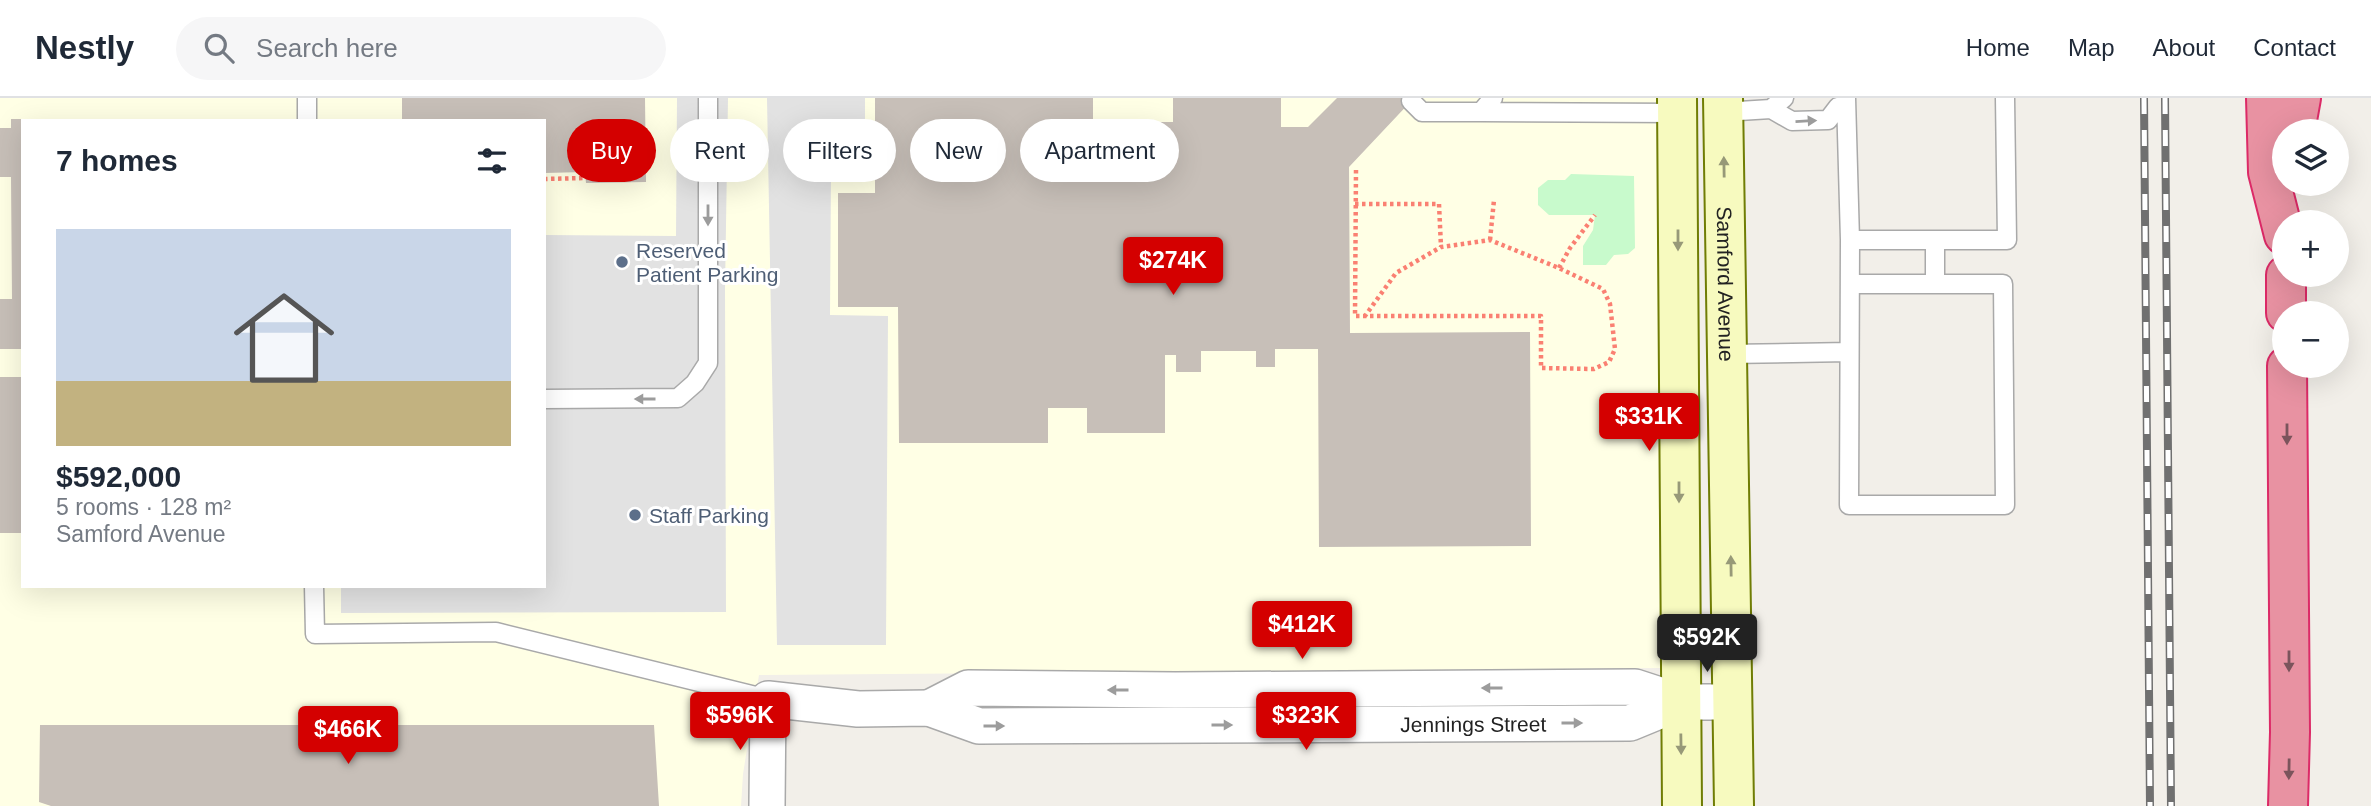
<!DOCTYPE html>
<html lang="en">
<head>
<meta charset="utf-8">
<style>
  body { margin:0; font-family:Helvetica,sans-serif; background:#f6f6f7; color:#1f2937; height:100vh; display:flex; flex-direction:column; font-size:26px; white-space:nowrap }
  * { box-sizing:border-box; margin:0 }
  p { font-size:23px; color:#747a83 }
  .icon { flex:none; width:38px; height:38px; fill:none; stroke:currentColor; stroke-width:2; stroke-linecap:round; stroke-linejoin:round }
  .map { position:relative; flex:1; overflow:hidden }
  .details { position:absolute; left:21px; top:21px; width:525px; height:469px; display:flex; flex-direction:column; background:#fff; border-radius:0px; box-shadow:0 7px 28px #0002 }
  .details>* { flex:none }
  .banner { position:absolute; left:567px; top:21px; width:665px; height:63px; display:flex; gap:14px }
  .tools { position:absolute; left:2272px; top:21px; display:grid; gap:14px }
  .tools a { display:grid; place-items:center; width:77px; height:77px; border-radius:50%; background:#fff; box-shadow:0 7px 28px #0002; font-size:35px }
  .price { position:absolute; translate:-50% -60px; padding:0 16px; border-radius:7px; background:#d40000; color:#fff; font-size:23px; line-height:46px; filter:drop-shadow(0 2px 4px #0008) }
  .price::after { content:''; position:absolute; left:50%; top:42px; width:21px; height:16px; margin-left:-10px; background:inherit; clip-path:polygon(0 0,100% 0,50% 100%) }
  .price.active { background:#222; color:#fff }
  ul { padding:0; list-style:none }
  li { display:grid; align-content:center; gap:14px; height:371px; padding:0 35px }
  li+li { border-top:2px solid #e0e1e3 }
  li span { display:grid; place-items:center; height:217px; border-radius:0px; color:#555 }
  li>.icon { margin-inline-start:auto }
  span .icon { width:126px; height:126px; fill:#fffc; stroke-width:1 }
  li b { font-size:30px }
  h2 { display:flex; justify-content:space-between; align-items:center; height:84px; padding:0 35px; font-size:30px }
  .chip { padding:0 24px; border-radius:32px; background:#fff; box-shadow:0 7px 28px #0002; font-size:24px; line-height:63px }
  .chip.active { background:#d40000; color:#fff }
  header { display:flex; align-items:center; gap:42px; box-sizing:border-box; height:98px; padding:0 35px; background:#fff; border-bottom:2px solid #e0e1e3 }
  header strong { font-size:33px }
  nav { display:flex; gap:38px; margin-inline-start:auto; font-size:24px }
  .search { width:490px; height:63px; background:#f6f6f7; display:flex; align-items:center; gap:18px; box-sizing:border-box; padding:0 24px; border-radius:38px; color:#747a83; font-size:26px }
  .map>svg:first-child { display:block }
  .education { fill:#ffffe5; fill-rule:evenodd }
  .park { fill:#c8facc }
  .parking { fill:#e2e2e2 }
  .building { fill:#c7bfb8 }
  .lines { fill:none; stroke-linecap:round; stroke-linejoin:round }
  .lane-casing { stroke:#a9a9a9; stroke-width:21 }
  .street-casing { stroke:#a9a9a9; stroke-width:38 }
  .secondary-casing { stroke:#707d05; stroke-width:42 }
  .highway-casing { stroke:#dc2a67; stroke-width:42 }
  .path { stroke:#fa8072; stroke-width:4.5; stroke-dasharray:3.5 3.5; stroke-linecap:butt }
  .lane { stroke:#fff; stroke-width:18 }
  .street { stroke:#fff; stroke-width:35 }
  .secondary { stroke:#f7fabf; stroke-width:38 }
  .highway { stroke:#e892a2; stroke-width:38 }
  .rail-casing { stroke:#707070; stroke-width:8 }
  .rail { stroke:#fff; stroke-width:5; stroke-dasharray:16; stroke-linecap:butt }
  .oneway { fill:#9c9c9c }
  .oneway2 { fill:#979978 }
  .oneway3 { fill:#7b545c }
  .service-dot { fill:#5c6f8a; stroke:#fff; stroke-width:2.5 }
  .labels { text-anchor:middle; dominant-baseline:central; stroke-width:6; stroke-linejoin:round; paint-order:stroke }
  .service-label { font-size:21px; fill:#4e5e75; stroke:#fff; text-anchor:start }
  .street-label { font-size:21px; fill:#222; stroke:#fff }
</style>
</head>
<body>
<header>
<strong>Nestly</strong>
<div class="search"><svg class="icon" aria-label="search" viewBox="0 0 24 24"><circle cx="10" cy="10" r="6"/><path d="M15 15l6 6"/></svg>Search here</div>
<nav><a>Home</a><a>Map</a><a>About</a><a>Contact</a></nav>
</header>
<div class="map">
<svg width="2371" height="708" viewBox="0 0 2371 708">
  <rect width="100%" height="100%" fill="#f2efe9"/>
  <path class="education" d="M0,0H1656L1664,570L759,577L743,676L741,708H0ZM23,23H544V488H23Z"/>
  <path class="park" d="M1571,76L1634,78L1635,150L1628,156L1614,157L1606,167H1583V148L1593,132L1595,117H1549L1538,107V90L1548,82H1565Z"/>
  <path class="parking" d="M677,0H728L725,191L726,514L341,515V488H544V137L676,138Z
    M767,0H865V75H831L830,217L888,218L886,547H777Z"/>
  <path class="building" d="M402,0H645L646,84L586,85L585,74L544,75V23H402Z
    M875,0H1093V24H1173V0H1281V29H1308L1337,0H1414L1349,69L1350,235L1530,234L1531,448L1319,449L1318,251H1275V269H1256V253H1201V274H1176V257H1165V335H1087V310H1048V345H899L898,209H838V95H875Z
    M11,21H23V251H0V201H12L11,79H0V30H11Z
    M0,279H23V435H0Z
    M40,627H654L659,708H51L39,704Z"/>
  <g class="lines">
    <defs>
      <path id="lane" d="M307,0V23
        M1846,0L1850,142H2007L2005,0
        M1411,3L1422,14H1481L1493,0
        M1771,11L1784,0
        M1481,14L1677,15
        M1723,14L1771,11L1792,23L1828,22L1838,9
        M1850,142L1849,407H2005L2003,186H1850
        M1935,142V186
        M1727,256L1849,254
        M544,301L678,300L695,285L708,265V0
        M314,488L315,536L496,534L768,601"/>
      <g id="street">
        <path d="M929,610L968,590L1175,592L1635,589L1681,604H1733"/>
        <path id="s1" d="M767,708L768,601L858,611L929,610L979,628L1630,625L1681,604"/>
      </g>
      <g id="secondary">
        <path d="M1677,0L1682,708"/>
        <path id="s2" d="M1723,0L1734,708"/>
      </g>
      <path id="highway" d="M2266,0L2268,74L2284,137
        M2295,33L2301,0
        M2286,177V215
        M2287,268L2290,634L2288,708"/>
    </defs>
    <use href="#lane" class="lane-casing"/>
    <use href="#street" class="street-casing"/>
    <use href="#secondary" class="secondary-casing"/>
    <use href="#highway" class="highway-casing"/>
    <path class="path" d="M1356,72L1355,218H1541V270L1594,271L1609,264L1615,251L1610,206L1603,191L1559,170L1490,142L1441,149L1396,175L1365,218
      M544,81L585,80
      M1355,106H1439L1441,149
      M1490,142L1494,102
      M1559,170L1570,150L1595,117"/>
    <use href="#lane" class="lane"/>
    <use href="#street" class="street"/>
    <use href="#secondary" class="secondary"/>
    <use href="#highway" class="highway"/>
    <defs>
      <path id="rail" d="M2144,0L2150,708
        M2165,0L2171,708"/>
    </defs>
    <use href="#rail" class="rail-casing"/>
    <use href="#rail" class="rail"/>
  </g>
  <defs><path id="oneway-solid" d="M-6-.8H1V-3.2L6.5 0L1 3.2V.8H-6Z" transform="scale(1.75)"/></defs>
  <g class="oneway">
    <use href="#oneway-solid" transform="translate(1806 23) rotate(-3)"/>
    <use href="#oneway-solid" transform="translate(708 117) rotate(90)"/>
    <use href="#oneway-solid" transform="translate(645 301) rotate(180)"/>
    <use href="#oneway-solid" transform="translate(1492 590) rotate(180)"/>
    <use href="#oneway-solid" transform="translate(1118 592) rotate(-180)"/>
    <use href="#oneway-solid" transform="translate(1572 625)"/>
    <use href="#oneway-solid" transform="translate(1222 627)"/>
    <use href="#oneway-solid" transform="translate(994 628)"/>
  </g>
  <g class="oneway2">
    <use href="#oneway-solid" transform="translate(1724 69) rotate(-91)"/>
    <use href="#oneway-solid" transform="translate(1678 142) rotate(90)"/>
    <use href="#oneway-solid" transform="translate(1679 394) rotate(90)"/>
    <use href="#oneway-solid" transform="translate(1731 468) rotate(-91)"/>
    <use href="#oneway-solid" transform="translate(1681 646) rotate(89)"/>
  </g>
  <g class="oneway3">
    <use href="#oneway-solid" transform="translate(2287 336) rotate(90)"/>
    <use href="#oneway-solid" transform="translate(2289 563) rotate(90)"/>
    <use href="#oneway-solid" transform="translate(2289 671) rotate(91)"/>
  </g>
  <g class="service-dot">
    <circle cx="622" cy="164" r="7"/>
    <circle cx="635" cy="417" r="7"/>
  </g>
  <g class="labels">
    <g class="service-label">
      <text x="636" y="152">Reserved<tspan x="636" dy="24">Patient Parking</tspan></text>
      <text x="649" y="417">Staff Parking</text>
    </g>
    <g class="street-label">
      <text stroke="none"><textPath href="#s2" startOffset="186">Samford Avenue</textPath></text>
      <text stroke="none"><textPath href="#s1" startOffset="816">Jennings Street</textPath></text>
    </g>
  </g>
</svg>
<div class="tools">
<a><svg class="icon" aria-label="layers" viewBox="0 0 24 24"><path d="M12 4l9 5-9 5-9-5zM3 14l9 5 9-5"/></svg></a>
<a>+</a>
<a>−</a>
</div>
<b class="price" style="left:1173px;top:199px">$274K</b>
<b class="price" style="left:1649px;top:355px">$331K</b>
<b class="price" style="left:1302px;top:563px">$412K</b>
<b class="price active" style="left:1707px;top:576px">$592K</b>
<b class="price" style="left:740px;top:654px">$596K</b>
<b class="price" style="left:1306px;top:654px">$323K</b>
<b class="price" style="left:348px;top:668px">$466K</b>
<div class="banner">
<a class="chip active">Buy</a>
<a class="chip">Rent</a>
<a class="chip">Filters</a>
<a class="chip">New</a>
<a class="chip">Apartment</a>
</div>
<section class="details">
<h2>7 homes<svg class="icon" aria-label="filters" viewBox="0 0 24 24"><path d="M4 7h16M4 17h16"/><circle cx="9" cy="7" r="2"/><circle cx="15" cy="17" r="2"/></svg></h2>
<ul>
<li><span style="background:linear-gradient(#c9d6e8 70%,#c2b280 0)"><svg class="icon" aria-label="home" viewBox="0 0 24 24"><path d="M3 11l9-7 9 7M6 9v11h12V9"/></svg></span><div><b>$592,000</b><p>5 rooms · 128 m²</p><p>Samford Avenue</p></div></li>
</ul>
</section>
</div>
</body>
</html>
